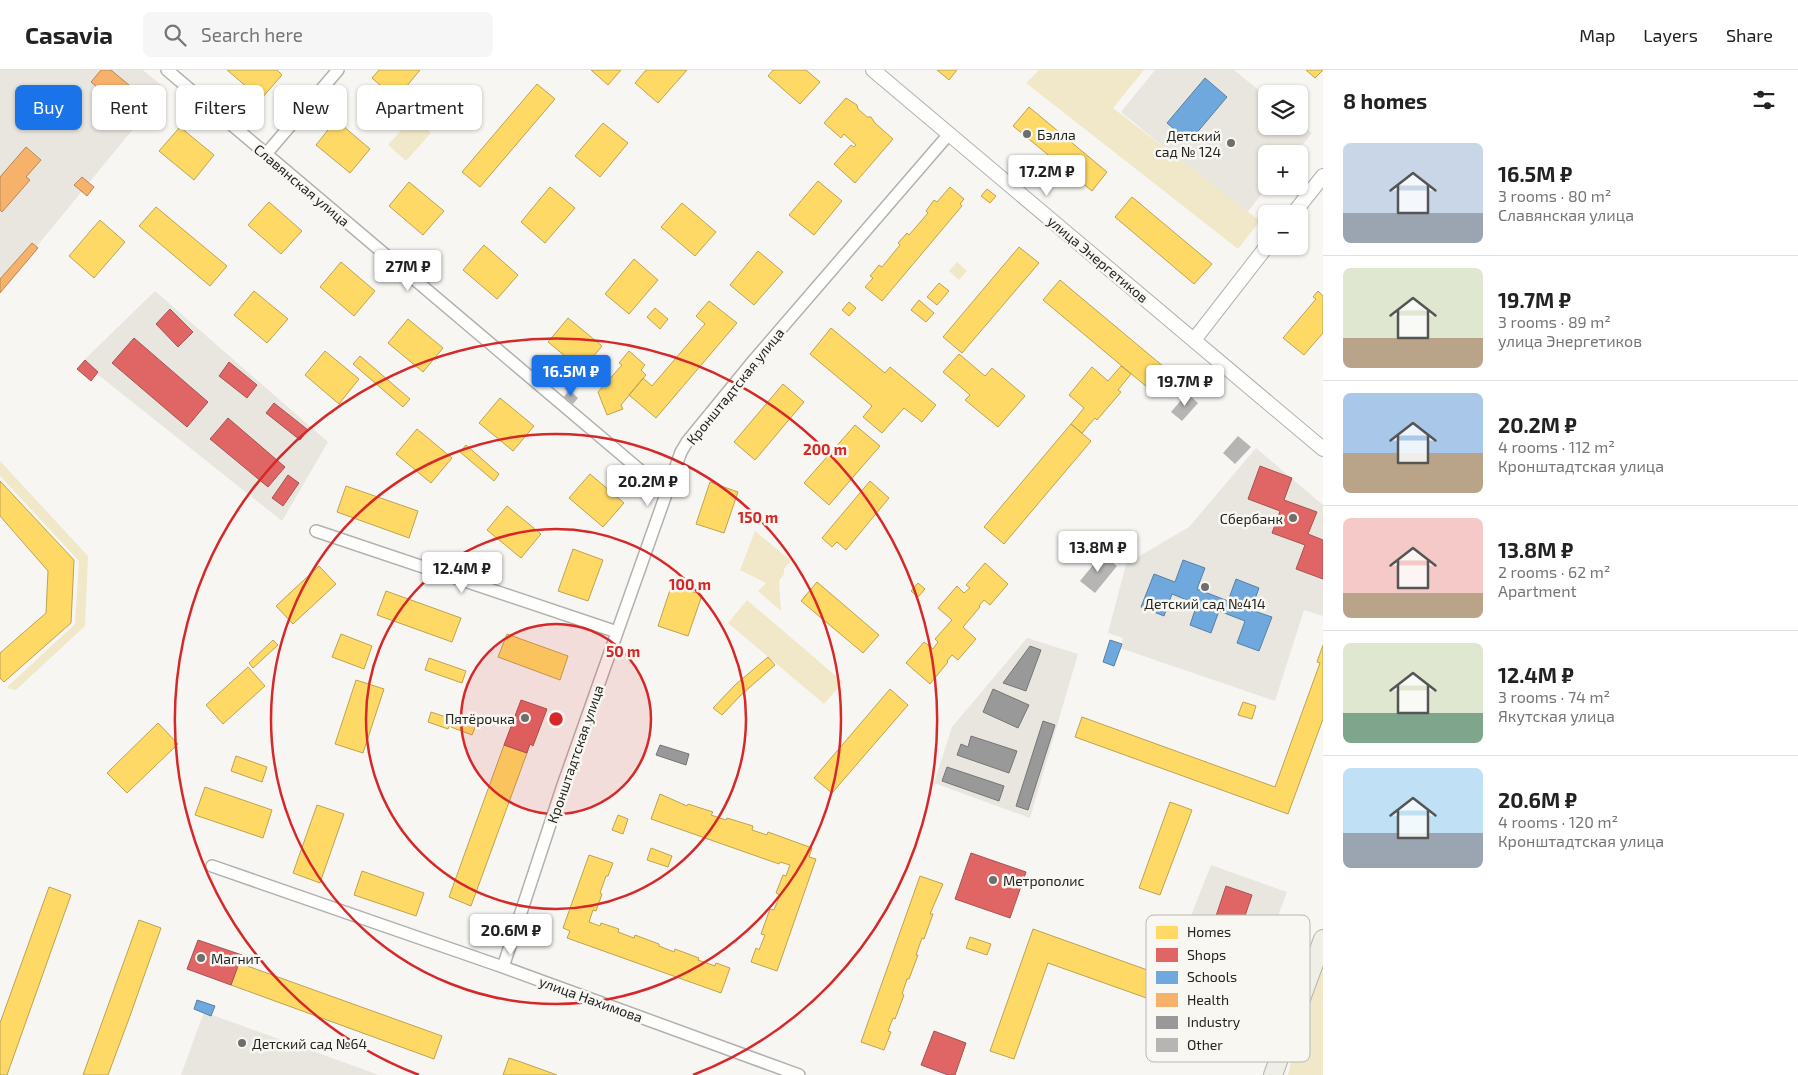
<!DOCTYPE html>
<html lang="en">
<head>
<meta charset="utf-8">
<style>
  body { margin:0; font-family:"Exo 2",sans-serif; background:#f6f6f6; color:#222; height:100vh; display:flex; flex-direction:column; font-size:19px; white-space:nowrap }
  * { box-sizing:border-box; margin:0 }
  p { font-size:16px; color:#767676 }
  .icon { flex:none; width:28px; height:28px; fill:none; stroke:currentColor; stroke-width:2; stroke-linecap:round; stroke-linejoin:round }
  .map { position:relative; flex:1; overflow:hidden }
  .side { display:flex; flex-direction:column; background:#fff; width:475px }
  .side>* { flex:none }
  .top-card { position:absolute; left:15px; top:15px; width:475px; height:45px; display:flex; gap:10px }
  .fabs { position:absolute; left:1258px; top:15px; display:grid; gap:10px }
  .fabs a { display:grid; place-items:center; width:50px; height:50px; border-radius:8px; background:#fff; box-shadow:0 1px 4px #0004; font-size:25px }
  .price { position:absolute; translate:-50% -42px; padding:0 11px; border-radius:5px; background:#fff; color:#222; font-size:16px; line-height:32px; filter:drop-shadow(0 1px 2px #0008) }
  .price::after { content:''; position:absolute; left:50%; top:30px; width:15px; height:11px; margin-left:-8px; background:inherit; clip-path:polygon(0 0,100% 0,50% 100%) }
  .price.active { background:#1a73e8; color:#fff }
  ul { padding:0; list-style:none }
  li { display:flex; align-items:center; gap:15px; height:125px; padding:0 20px }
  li+li { border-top:1px solid #e0e0e0 }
  li span { display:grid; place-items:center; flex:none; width:140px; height:100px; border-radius:8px; color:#555 }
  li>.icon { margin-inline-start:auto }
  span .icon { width:60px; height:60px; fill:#fffc; stroke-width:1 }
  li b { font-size:21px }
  h2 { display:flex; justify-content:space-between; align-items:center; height:60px; padding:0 20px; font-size:21px }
  .pill { padding:0 18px; border-radius:8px; background:#fff; box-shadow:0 1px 4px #0004; font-size:18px; line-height:45px }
  .pill.active { background:#1a73e8; color:#fff }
  header { display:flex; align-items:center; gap:30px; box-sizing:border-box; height:70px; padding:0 25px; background:#fff; border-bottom:1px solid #e0e0e0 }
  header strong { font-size:24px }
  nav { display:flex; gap:28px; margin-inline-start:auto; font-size:18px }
  .search { width:350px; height:45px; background:#f6f6f6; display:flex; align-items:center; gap:12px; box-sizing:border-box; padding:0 18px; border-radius:8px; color:#767676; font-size:19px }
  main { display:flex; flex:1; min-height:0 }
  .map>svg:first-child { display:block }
  .built { fill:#e8e6de }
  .green { fill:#f1e8ca }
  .homes { fill:#ffd966; stroke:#bda352 }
  .shops { fill:#e06666; stroke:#a85252 }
  .schools { fill:#6fa8dc; stroke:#5880a4 }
  .health { fill:#f6b26b; stroke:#b78755 }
  .industry { fill:#999; stroke:#767676 }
  .building { fill:#b6b5b3 }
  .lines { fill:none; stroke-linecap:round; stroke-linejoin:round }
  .minor-casing { stroke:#b1b1af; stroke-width:14 }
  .tertiary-casing { stroke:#b1b1af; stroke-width:16 }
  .primary-casing { stroke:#b8b5a8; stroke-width:20 }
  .minor { stroke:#fefefd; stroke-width:11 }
  .tertiary { stroke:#fefefd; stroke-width:14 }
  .primary { stroke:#efeee7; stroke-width:18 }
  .ring { fill:none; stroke:#d62828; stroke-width:2.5 }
  .poi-dot { fill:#6e6e6c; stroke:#f8f7f2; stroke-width:2 }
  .labels { text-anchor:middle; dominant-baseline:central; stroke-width:5; stroke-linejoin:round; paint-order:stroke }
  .poi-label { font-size:14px; fill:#242423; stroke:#f8f7f2; text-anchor:start }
  .street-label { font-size:14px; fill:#242423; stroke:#f8f7f2 }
  .key { fill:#f8f7f2; stroke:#b8b8b4; stroke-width:1 }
  .key-label { font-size:14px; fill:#242423 }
  .centre { fill:#d62828; stroke:#f8f7f2; stroke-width:2.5 }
  .ring-label { font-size:15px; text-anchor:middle; font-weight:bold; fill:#d62828; stroke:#f8f7f2; stroke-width:5; stroke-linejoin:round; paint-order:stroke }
</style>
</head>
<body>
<header>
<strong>Casavia</strong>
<div class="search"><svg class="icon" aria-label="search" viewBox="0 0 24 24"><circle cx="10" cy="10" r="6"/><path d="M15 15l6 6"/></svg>Search here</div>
<nav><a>Map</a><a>Layers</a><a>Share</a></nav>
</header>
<main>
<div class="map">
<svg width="1323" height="1005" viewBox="0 0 1323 1005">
  <rect width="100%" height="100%" fill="#f7f6f3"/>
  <path class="built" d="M0,0H143L166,19L0,221Z
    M1155,0H1234L1266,26V56H1299V53L1312,63L1295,84H1266V116H1268L1246,144L1121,42Z
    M155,221L328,372L282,451L82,292Z
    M1256,378L1323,435V546L1304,540L1275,631L1120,578L1123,568L1108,563L1126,494L1189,457Z
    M1027,568L1078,584L1030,748L934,713L952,657Z
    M1211,795L1287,822L1259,897L1181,871Z
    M204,942L379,1005H181Z"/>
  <path class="green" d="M1039,0H1144L1113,38L1260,151L1238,179L1026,13Z
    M413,47L431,63L406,91L388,75Z
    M957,192L967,201L959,210L949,201Z
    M0,391L88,486L85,556L16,620L10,619L7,617L75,554L79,491L0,406Z
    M755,461L791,491L784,499V504L779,511L781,541L758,521L766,513L740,500Z
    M747,530L843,612L824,634L728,553Z
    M1323,885V1005H1288L1304,937Z"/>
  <path class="homes" d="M227,0H277L282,5L261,29Z
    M379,0H420L396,29L372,8Z
    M591,0H621L608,15Z
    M646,0H687L658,33L635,13Z
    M773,0H806L820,12L800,34L768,6Z
    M937,0H957L949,10Z
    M1306,0H1323L1315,8Z
    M537,14L555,29L480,117L462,102Z
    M846,28L857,35L858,39L867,47H871L875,53L893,69L855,113L834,94L851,75L854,77L856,75L844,64L841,68L824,53Z
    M1029,37L1107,102L1092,121L1013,56Z
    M336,50L370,79L350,103L316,75Z
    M603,53L628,73L600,107L575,86Z
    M180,57L214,85L194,110L159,81Z
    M818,111L842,131L814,165L789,145Z
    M409,112L444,141L423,165L389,136Z
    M550,117L575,138L545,173L521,152Z
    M950,117L964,129L960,134L962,136L882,231L865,217L873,208L870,206L879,195L882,197L900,175L898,173L907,163L909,165L928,143L926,141L934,130L937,132Z
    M987,119L996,126L990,133L981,126Z
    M1132,127L1212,194L1194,214L1115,147Z
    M269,132L302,161L281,184L248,155Z
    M682,133L716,162L695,186L661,157Z
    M156,137L227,196L210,216L139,156Z
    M100,150L125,172L94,208L69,186Z
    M484,175L518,205L497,229L463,200Z
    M1019,177L1039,193L962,283L943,267Z
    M758,181L783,202L754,235L730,215Z
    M634,189L658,210L629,244L605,224Z
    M341,192L375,221L354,246L320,217Z
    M1060,210L1164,297L1147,317L1043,230Z
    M939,213L949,221L937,235L927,227Z
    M254,221L288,249L267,273L234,245Z
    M1318,221L1323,226V263L1304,285L1283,268L1316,229L1313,227Z
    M919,230L934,243L926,252L911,240Z
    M709,231L737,253L656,348L629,325L643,308L652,316L705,254L696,246Z
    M849,232L856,238L849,246L842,240Z
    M655,238L668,249L660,259L647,247Z
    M568,248L602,276L582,300L548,272Z
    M408,249L443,278L423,302L388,273Z
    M831,258L885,303L890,297L936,335L922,352L904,338L882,363L863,347L872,336L810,284Z
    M325,281L359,309L339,334L305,305Z
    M629,281L645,295L641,300L646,305L621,335L623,339L607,345L598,322L622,295L619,293Z
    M959,284L985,306L992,298L1025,326L998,357L965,330L970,325L943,302Z
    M360,286L410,329L403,337L353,294Z
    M1121,296L1131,304L1118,320L1121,322L1097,350L1095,348L1082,363L1071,354L1084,338L1069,325L1092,297L1108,311Z
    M783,314L804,332L755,390L734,372Z
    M500,328L534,356L513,381L479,353Z
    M1071,354L1091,371L1004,474L984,457Z
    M855,355L880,376L829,435L804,413Z
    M417,359L452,388L431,413L396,384Z
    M466,375L499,404L494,411L460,382Z
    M590,404L624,433L603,457L569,428Z
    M0,411L74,490L71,553L4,612L0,608V583L46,543L48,501L0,446Z
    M870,411L889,428L846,480L837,472L832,477L822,468Z
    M710,412L738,422L724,463L696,454Z
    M346,416L418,441L409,468L337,442Z
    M507,436L541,464L521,488L487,460Z
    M573,479L603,490L588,531L558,521Z
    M985,493L1008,514L990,535L984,530L979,536L980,537L963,557L976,569L958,590L952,585L947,591L948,592L930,614L906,593L924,572L933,579L938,572L935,569L952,550L938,538L957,516L964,523L970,518L966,515Z
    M319,496L336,514L293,554L276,536Z
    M817,512L879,565L863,583L801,531Z
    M918,513L925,519L918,527L911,521Z
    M672,514L702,525L688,566L658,556Z
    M386,521L461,548L452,572L377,545Z
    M341,564L372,576L364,599L332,587Z
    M507,564L568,586L560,610L498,587Z
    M273,570L278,575L253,598L249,593Z
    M1323,575V649L1288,744L1075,667L1082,647L1275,717L1320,593L1317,592Z
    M768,587L775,595L741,625L722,645L713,638L735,615Z
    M429,588L466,601L462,613L425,600Z
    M248,597L265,616L223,654L206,635Z
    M356,610L384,619L363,683L335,674Z
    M890,619L908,635L832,723L814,708Z
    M1243,632L1256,636L1252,649L1238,645Z
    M431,642L452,649L448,659L428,652Z
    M456,645L477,653L472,665L451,657Z
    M158,653L178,674L127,723L107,703Z
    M504,675L527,683L471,836L449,827Z
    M236,686L267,697L262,712L231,701Z
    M205,717L272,740L263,768L195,745Z
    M660,724L687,736L688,734L713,742L711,745L726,750L727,748L753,756L752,760L767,765L768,762L812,778L809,787L816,789L777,901L751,892L756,878L759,880L765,865L761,864L770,839L774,840L780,825L776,823L783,805L786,806L790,795L780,792L779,794L651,749Z
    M1170,732L1192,740L1160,825L1139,818Z
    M317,735L344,744L320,813L293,803Z
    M618,745L628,749L623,764L612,760Z
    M651,778L672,786L668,797L647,790Z
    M589,785L613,793L608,806H606L600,823L602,824L596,841L593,840L589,852L600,856L601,853L619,859L618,862L634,868L635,865L659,874V876L674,882L675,879L699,888L698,890L715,896L716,893L730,898L721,923L567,868L570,861L563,858Z
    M362,801L424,823L416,846L354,825Z
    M920,806L943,814L930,844H933L924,869L922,868L916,885H918L909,909H907L902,924L904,925L895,949L893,948L888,961L891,962L884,980L861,972Z
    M49,817L71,825L7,1005H0V953Z
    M139,850L161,858L130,946L108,1005H83Z
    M1033,859L1192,916L1183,941L1048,893L1014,989L990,981Z
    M970,867L991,874L987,885L966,878Z
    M239,893L442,966L434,989L231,915Z
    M509,988L521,992L557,1005H503Z"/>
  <path class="shops" d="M170,239L193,262L178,277L156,254Z
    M134,268L208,332L187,357L112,293Z
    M85,290L98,302L91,311L77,299Z
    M229,292L257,315L247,328L219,306Z
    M274,333L308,360L300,370L266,343Z
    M228,348L285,397L268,417L210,369Z
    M1260,396L1292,408L1284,430L1317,442L1308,464L1323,470V509L1296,499L1305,475L1272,463L1280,441L1248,429Z
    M288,405L299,413L283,436L272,428Z
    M521,630L547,639L533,676L530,674L527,683L504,675Z
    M971,783L1026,802L1010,848L955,829Z
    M1226,816L1252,825L1236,873L1210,864Z
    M198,870L242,885L231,915L187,899Z
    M934,961L966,973L955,1005H948L921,995Z"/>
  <path class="schools" d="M1205,8L1227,27L1189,72L1167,53Z
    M1183,490L1205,498L1197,519L1228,531L1236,509L1259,518L1251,540L1272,547L1259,581L1237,573L1245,551L1219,541L1211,563L1190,555L1197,534L1172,524L1164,546L1141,537L1154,504L1175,512Z
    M1110,570L1122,574L1114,596L1103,592Z
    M197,930L215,936L211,946L194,939Z"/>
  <path class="health" d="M101,0H111L135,20L121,37L91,12Z
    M58,33L74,46L67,55L51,41Z
    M26,77L41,90L26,107L30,110L2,142L0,140V107Z
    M82,107L94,117L87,126L74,115Z
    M32,173L38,178L0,223V209Z"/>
  <path class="industry" d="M1030,576L1041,580L1026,621L1003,613Z
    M993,619L1029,635L1018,658L983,642Z
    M1043,651L1055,655L1028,740L1016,736Z
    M971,666L1017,681L1009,703L957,685L961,674L968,677Z
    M660,675L689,684L686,695L656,685Z
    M947,697L1004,716L999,731L942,711Z"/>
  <path class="building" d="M569,320L578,328L573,334L564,327Z
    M1187,323L1198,333L1182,351L1171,342Z
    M1238,366L1251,377L1235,394L1223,383Z
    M1102,484L1117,496L1095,523L1080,511Z"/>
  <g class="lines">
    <defs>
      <path id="minor" d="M167,0L667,423
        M266,84L338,0
        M316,461L617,562
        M212,796L503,897L799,1005
        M503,897L563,715L681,382L687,372L754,290L949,64"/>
      <path id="tertiary" d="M873,0L1323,379
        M1293,144L1323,106
        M1194,270L1267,176"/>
      <path id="primary" d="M1273,1005L1323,869"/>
    </defs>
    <use href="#minor" class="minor-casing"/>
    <use href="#tertiary" class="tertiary-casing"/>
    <use href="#primary" class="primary-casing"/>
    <use href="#minor" class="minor"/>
    <use href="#tertiary" class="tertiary"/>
    <use href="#primary" class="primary"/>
  </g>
  <circle cx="556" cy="649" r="95" fill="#d62828" fill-opacity=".12"/>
  <g class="ring">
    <circle cx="556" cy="649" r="95"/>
    <circle cx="556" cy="649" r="190"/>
    <circle cx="556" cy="649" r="285"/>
    <path d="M419 1005A381 381 0 1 1 693 1005"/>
  </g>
  <g class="poi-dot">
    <circle cx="1027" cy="64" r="5"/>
    <circle cx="1231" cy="73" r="5"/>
    <circle cx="1293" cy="448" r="5"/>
    <circle cx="1205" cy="517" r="5"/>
    <circle cx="525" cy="648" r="5"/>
    <circle cx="993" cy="810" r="5"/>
    <circle cx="201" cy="888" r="5"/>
    <circle cx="242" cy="973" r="5"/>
  </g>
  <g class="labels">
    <g class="poi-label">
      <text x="1037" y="64">Бэлла</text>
      <text x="1221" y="65" text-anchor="end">Детский<tspan x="1221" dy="16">сад № 124</tspan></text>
      <text x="1283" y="448" text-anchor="end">Сбербанк</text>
      <text x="1205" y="533" text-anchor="middle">Детский сад №414</text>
      <text x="515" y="648" text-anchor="end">Пятёрочка</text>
      <text x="1003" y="810">Метрополис</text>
      <text x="211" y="888">Магнит</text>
      <text x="252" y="973">Детский сад №64</text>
    </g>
    <g class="street-label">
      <text transform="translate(302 115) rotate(40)">Славянская улица</text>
      <text transform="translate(1098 189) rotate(40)">улица Энергетиков</text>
      <text transform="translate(735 316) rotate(-51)">Кронштадтская улица</text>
      <text transform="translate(575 684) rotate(-71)">Кронштадтская улица</text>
      <text transform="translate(591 929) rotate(20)">улица Нахимова</text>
    </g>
  </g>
  <rect x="1146" y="845" width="164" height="147" rx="8" class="key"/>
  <rect x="1156" y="856" width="22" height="13" fill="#ffd966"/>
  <rect x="1156" y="878" width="22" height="14" fill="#e06666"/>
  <rect x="1156" y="901" width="22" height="13" fill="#6fa8dc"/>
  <rect x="1156" y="923" width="22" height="14" fill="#f6b26b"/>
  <rect x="1156" y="946" width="22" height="13" fill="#999"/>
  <rect x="1156" y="968" width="22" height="14" fill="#b6b5b3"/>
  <g class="key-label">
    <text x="1187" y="867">Homes</text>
    <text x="1187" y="890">Shops</text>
    <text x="1187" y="912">Schools</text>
    <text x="1187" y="935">Health</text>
    <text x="1187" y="957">Industry</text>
    <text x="1187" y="980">Other</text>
  </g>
  <circle cx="556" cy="649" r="8" class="centre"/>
  <g class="ring-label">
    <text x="825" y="385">200 m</text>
    <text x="758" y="453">150 m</text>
    <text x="690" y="520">100 m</text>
    <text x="623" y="587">50 m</text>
  </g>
</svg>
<div class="fabs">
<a><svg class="icon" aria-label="layers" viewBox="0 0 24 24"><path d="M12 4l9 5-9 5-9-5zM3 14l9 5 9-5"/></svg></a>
<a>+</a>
<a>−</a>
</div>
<b class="price" style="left:1047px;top:127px">17.2M ₽</b>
<b class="price" style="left:408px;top:222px">27M ₽</b>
<b class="price active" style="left:571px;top:327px">16.5M ₽</b>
<b class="price" style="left:1185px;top:337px">19.7M ₽</b>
<b class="price" style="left:648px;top:437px">20.2M ₽</b>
<b class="price" style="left:1098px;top:503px">13.8M ₽</b>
<b class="price" style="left:462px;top:524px">12.4M ₽</b>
<b class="price" style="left:511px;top:886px">20.6M ₽</b>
<div class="top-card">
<a class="pill active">Buy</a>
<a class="pill">Rent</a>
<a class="pill">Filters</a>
<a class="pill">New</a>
<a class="pill">Apartment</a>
</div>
</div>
<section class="side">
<h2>8 homes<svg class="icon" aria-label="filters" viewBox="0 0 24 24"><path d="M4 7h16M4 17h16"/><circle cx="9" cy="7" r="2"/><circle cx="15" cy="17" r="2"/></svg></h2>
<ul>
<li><span style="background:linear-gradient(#c9d6e8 70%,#9aa5b1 0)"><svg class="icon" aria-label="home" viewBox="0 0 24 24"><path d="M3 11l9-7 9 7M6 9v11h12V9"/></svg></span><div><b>16.5M ₽</b><p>3 rooms · 80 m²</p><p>Славянская улица</p></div></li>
<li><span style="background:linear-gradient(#dfe7d0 70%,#b9a48a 0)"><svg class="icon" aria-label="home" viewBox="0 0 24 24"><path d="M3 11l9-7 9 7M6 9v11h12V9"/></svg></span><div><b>19.7M ₽</b><p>3 rooms · 89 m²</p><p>улица Энергетиков</p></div></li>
<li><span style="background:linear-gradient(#a9c7e8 60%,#b9a48a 0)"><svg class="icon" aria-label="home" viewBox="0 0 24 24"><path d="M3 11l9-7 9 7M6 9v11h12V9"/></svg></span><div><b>20.2M ₽</b><p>4 rooms · 112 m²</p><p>Кронштадтская улица</p></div></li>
<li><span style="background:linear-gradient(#f6c9c9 75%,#b9a48a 0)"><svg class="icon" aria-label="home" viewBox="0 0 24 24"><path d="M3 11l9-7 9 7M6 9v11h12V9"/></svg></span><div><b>13.8M ₽</b><p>2 rooms · 62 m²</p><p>Apartment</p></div></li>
<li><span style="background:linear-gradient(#dfe7d0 70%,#7fa58c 0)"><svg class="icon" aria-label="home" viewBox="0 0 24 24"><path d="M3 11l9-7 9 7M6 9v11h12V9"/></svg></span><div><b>12.4M ₽</b><p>3 rooms · 74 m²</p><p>Якутская улица</p></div></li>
<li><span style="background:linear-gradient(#bfe0f5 65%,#9aa5b1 0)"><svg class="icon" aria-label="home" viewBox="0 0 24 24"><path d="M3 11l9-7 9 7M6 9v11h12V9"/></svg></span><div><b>20.6M ₽</b><p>4 rooms · 120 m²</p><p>Кронштадтская улица</p></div></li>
</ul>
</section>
</main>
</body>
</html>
